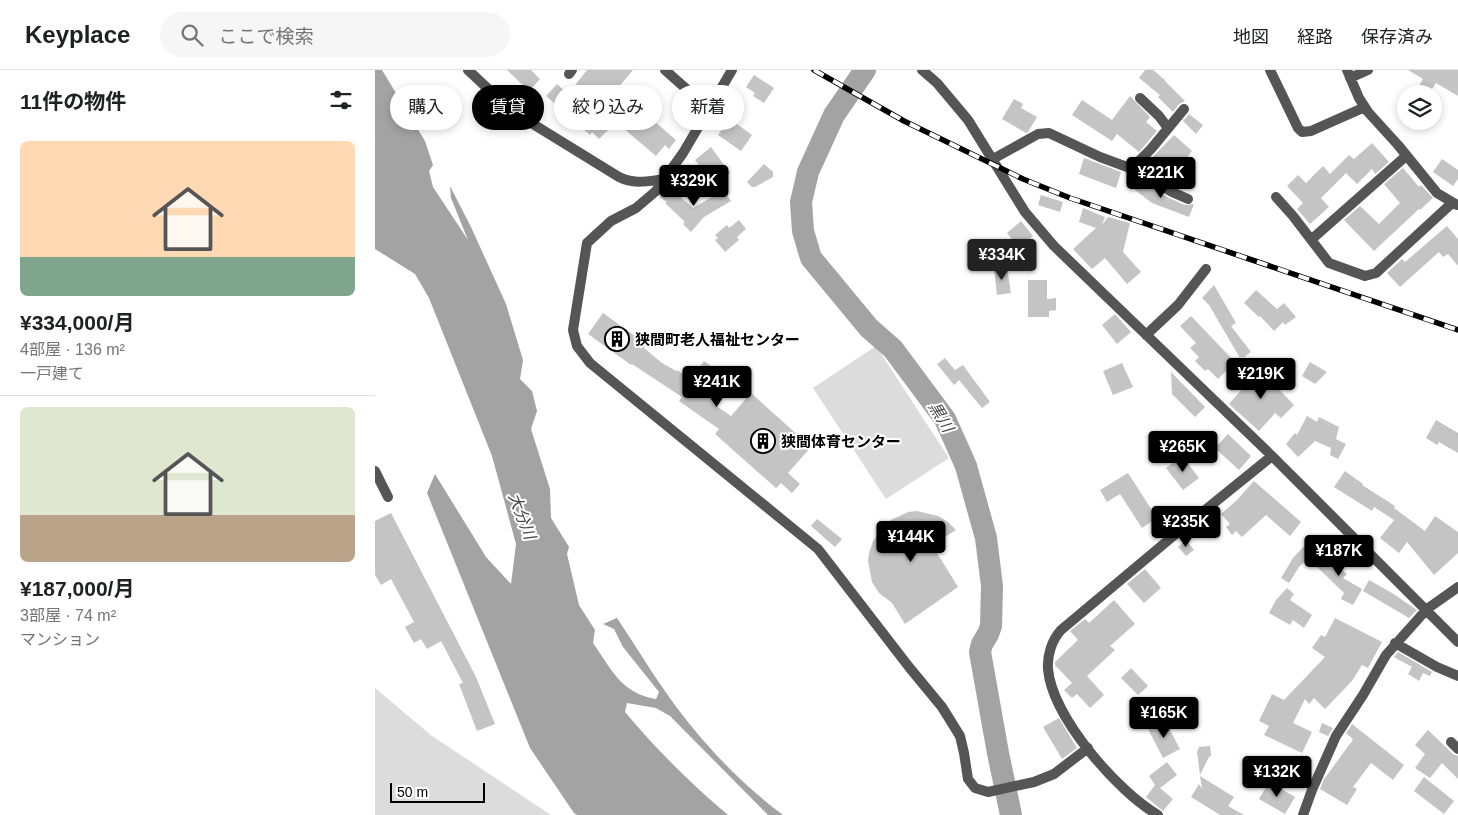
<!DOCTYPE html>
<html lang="ja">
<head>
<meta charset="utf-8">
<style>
  body { margin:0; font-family:Helvetica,"Noto Sans JP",sans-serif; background:#f6f6f6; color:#202124; height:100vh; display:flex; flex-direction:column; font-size:19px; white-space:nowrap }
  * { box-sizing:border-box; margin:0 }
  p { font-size:16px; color:#757577 }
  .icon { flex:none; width:28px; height:28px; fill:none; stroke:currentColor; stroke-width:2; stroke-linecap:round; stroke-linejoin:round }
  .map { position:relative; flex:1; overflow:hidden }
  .drawer { display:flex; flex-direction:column; background:#fff; width:375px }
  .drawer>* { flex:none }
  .hud { position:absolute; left:15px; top:15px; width:475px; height:45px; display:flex; gap:10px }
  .fabs { position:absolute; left:1022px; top:15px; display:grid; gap:10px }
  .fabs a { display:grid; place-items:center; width:45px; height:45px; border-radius:50%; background:#fff; box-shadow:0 2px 8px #0003; font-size:25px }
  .scale { position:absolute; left:15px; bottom:12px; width:95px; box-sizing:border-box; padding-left:5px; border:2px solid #000; border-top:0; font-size:14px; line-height:18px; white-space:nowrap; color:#000; -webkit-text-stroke:4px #fff; paint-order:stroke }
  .price { position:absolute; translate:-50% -42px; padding:0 11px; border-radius:5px; background:#000; color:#fff; font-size:16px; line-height:32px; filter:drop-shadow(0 1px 2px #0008) }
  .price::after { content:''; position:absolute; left:50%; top:30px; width:15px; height:11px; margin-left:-8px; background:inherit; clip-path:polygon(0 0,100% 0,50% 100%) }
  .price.on { background:#222; color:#fff }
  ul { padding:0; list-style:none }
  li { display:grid; align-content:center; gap:10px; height:265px; padding:0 20px }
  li+li { border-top:1px solid #e0e0e0 }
  li span { display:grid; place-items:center; height:155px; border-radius:8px; color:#555 }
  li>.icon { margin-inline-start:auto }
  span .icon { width:90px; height:90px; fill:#fffc; stroke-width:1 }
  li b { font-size:21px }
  h2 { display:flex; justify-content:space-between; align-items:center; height:60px; padding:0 20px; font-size:21px }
  .chip { padding:0 18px; border-radius:22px; background:#fff; box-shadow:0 2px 8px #0003; font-size:18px; line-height:45px }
  .chip.on { background:#000; color:#fff }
  header { display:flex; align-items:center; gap:30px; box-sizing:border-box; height:70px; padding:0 25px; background:#fff; border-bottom:1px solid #e0e0e0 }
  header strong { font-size:24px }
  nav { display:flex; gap:28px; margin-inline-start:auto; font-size:18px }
  .search { width:350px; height:45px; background:#f6f6f6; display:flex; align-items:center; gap:12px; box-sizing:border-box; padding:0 18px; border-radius:28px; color:#757577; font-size:19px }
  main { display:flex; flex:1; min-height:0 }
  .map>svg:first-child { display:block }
  .green { fill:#dcdcdc }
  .water { fill:#a3a3a3 }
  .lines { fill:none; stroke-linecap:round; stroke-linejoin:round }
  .river { stroke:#a3a3a3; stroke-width:22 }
  .building { fill:#c4c4c4 }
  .minor { stroke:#555; stroke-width:10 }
  .rail-casing { stroke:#000; stroke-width:5.5 }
  .rail { stroke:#fff; stroke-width:4; stroke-dasharray:11; stroke-linecap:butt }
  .labels { text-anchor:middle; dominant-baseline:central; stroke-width:4; stroke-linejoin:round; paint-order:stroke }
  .poi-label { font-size:15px; font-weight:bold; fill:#000; stroke:#fff; text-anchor:start }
  .water-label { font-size:16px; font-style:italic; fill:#444; stroke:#fff }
</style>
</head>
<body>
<header>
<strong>Keyplace</strong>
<div class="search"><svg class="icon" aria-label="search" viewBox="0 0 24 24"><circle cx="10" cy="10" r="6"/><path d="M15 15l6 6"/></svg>ここで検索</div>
<nav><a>地図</a><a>経路</a><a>保存済み</a></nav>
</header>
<main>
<section class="drawer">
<h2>11件の物件<svg class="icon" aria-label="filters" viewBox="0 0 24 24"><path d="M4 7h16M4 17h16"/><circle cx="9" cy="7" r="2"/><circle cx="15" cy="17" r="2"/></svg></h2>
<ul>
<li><span style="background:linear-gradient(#ffd9b3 75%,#7fa58c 0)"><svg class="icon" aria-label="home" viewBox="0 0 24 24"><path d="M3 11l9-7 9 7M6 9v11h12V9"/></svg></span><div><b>¥334,000/月</b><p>4部屋 · 136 m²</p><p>一戸建て</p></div></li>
<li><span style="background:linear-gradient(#dfe7d0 70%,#b9a48a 0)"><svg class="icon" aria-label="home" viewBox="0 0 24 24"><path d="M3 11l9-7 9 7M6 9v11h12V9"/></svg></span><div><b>¥187,000/月</b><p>3部屋 · 74 m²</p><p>マンション</p></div></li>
</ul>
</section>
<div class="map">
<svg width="1083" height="745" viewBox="0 0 1083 745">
  <rect width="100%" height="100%" fill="#fff"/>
  <path class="green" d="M501,276L574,388L511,429L438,318Z
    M0,618L57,666L176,745H0Z"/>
  <path class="water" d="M0,0H7L50,71L58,95L54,101L58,117L93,170L76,128L75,116L96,157L131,234L148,290L145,309L157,321L162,341L156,359L175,419L176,448L194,477L192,484L204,535L220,560L218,573C237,600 246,623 281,629L284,622L248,577L239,559L228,554L242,548C265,582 286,619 313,652C340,686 373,719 408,745H393L295,646L281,638L252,633L250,642C281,679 316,714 353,745H202L199,743L155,678L52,423L60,404L111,487L136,514L141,474L117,386L54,228L40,204L0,179Z"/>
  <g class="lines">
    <path class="river" d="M490,0L459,45L433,102L426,132L428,161L436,188L494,258L518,279L570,349L591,396L611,468L617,516L616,556L613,564L607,574L605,582L623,683L636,745"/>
  </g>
  <path class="building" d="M132,0H156L165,9L154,21Z
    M212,0H258L242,19L301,70L294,79L290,75L281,86L241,52L224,69L217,62L215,65L171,26L182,14L193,24Z
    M770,0H778L790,10V11L810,31L804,34L798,42L783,27L785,25L764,8Z
    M1033,0H1083V26L1061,13L1055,22L1044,16L1048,9Z
    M379,5L399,18L389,33L378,26L380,23L371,17Z
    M755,26L775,47L771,52L782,61L764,82L742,64L737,71L697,45L707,30L737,50Z
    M639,29L648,34L646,38L662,47L653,62L651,63L627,49Z
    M346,39L357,47L355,49L377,65L366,81L343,65L347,59L337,52Z
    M814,44L828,55L821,64L808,51Z
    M799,65L817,81L793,112L774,98L778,94L774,91Z
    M997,73L1014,92L1000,104L997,99L982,114L971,103L946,128L954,137L935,154L922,139L928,133L912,116L923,105L931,113L948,96L955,104L974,85L979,89Z
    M336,77L355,103L339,115L320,90Z
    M709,88L746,102L741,118L704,104Z
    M1067,89L1083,100V109L1078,116L1058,102Z
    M389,94L398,102V107L380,117H377L372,112Z
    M1028,98L1044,117L1046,115L1058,128L1045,140L1044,139L999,181L969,150L985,136L1004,154L1025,133L1009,114Z
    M763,109L794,128L810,135L819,134L814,147L777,133L756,117Z
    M294,117L318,138L349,120L356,131L329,147L316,162L308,154L310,152L290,133L292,132L285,127Z
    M666,125L688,132L685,142L663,135Z
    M708,138L730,147L727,155L733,147L755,153L748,182L766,202L752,214L730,188L717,199L698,179L721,158L704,152Z
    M364,150L371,159L362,167L364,170L350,182L340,170L343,168L340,165L352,155L354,158Z
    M646,151L658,166L644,178L632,163Z
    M1072,156L1083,169V196L1073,184L1068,187L1064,182L1025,217L1012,203L1027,189L1030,192Z
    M632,197L636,223L622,225L619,198Z
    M653,210H672V229L681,228V240L674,241V247H653Z
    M839,215L861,253L856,256L876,282L868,288L867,286L865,288L834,235L827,228Z
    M881,220L902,239L909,233L921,247L910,255L908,252L899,261L885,246L884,247L869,233Z
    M228,243L271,274L269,278L287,293L301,301L302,300L316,310L329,291L357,311L340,335L356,346L376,323L436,377L413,403L425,414L417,423L406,413L401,418L340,364L344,359L304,331L307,327L257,294L256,295L213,264Z
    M740,244L756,262L742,274L727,255Z
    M816,246L860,292L843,309L833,299L830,301L820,291L824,287L815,278L821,273L805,256Z
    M570,288L580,300L588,295L615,332L607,338L584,310L579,315L562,294Z
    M935,292L952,302L940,314L927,306Z
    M747,293L758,317L738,325L728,301Z
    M889,294L901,306L896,311L919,335L906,348L900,343L884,361L854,334Z
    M796,302L830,337L820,347L797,324Z
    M932,346L942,352L944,347L964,357L961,369L971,374L963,389L955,385L956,378L940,371L923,387L911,374L920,363L922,365Z
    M1061,350L1083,363V383L1064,372L1062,375L1051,368Z
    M853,364L876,386L864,400L840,378Z
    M807,386L824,408L808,420L791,398Z
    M970,401L988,414L987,415L1020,436L1019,438L1050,461L1060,446L1083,462V483L1059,505L1032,472L1024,483L1005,468L1019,450L999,437L997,441L959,417Z
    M753,403L782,448L767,458L745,424L732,432L725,420Z
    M879,411L926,452L915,466L891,445L867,467L861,461L857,465L851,457L855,454L846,444L862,430Z
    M542,441L563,446L573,452L581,460L557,475L583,517L530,554L517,533L504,523L497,512L493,491L494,483L498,471L514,451L533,442Z
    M16,443L101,607L120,654L102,661L84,614L88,613L66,571L52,579L46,569L39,573L30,557L39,552L16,509L6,515L0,505V451Z
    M442,449L467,469L460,477L436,456Z
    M811,470L819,480L811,486L803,477Z
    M929,476L937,484L924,497L914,513L906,508L918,488Z
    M955,480L969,493L966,499L972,504L968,508L987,519L978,535L966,529L969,523L940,495Z
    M770,499L786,518L769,533L752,514Z
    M994,510L1017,523L1042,540L1034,548L988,521Z
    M912,518L919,524L915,530L937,545L929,558L918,550L915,555L894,543L901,530Z
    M739,530L760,554L735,576L740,580L712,606L729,625L715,638L702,624L697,628L689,620L697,613L680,595V592L703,570L695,561L710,549L714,553Z
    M960,548L1007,572L993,598L987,595L977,611L950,639L939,628L934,634L930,629L918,653L937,662L927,683L889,665L894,656L884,651L897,624L909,630L950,587L937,578L946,565L950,567Z
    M1023,582L1057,602L1055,606L1048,603L1044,611L1033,604L1037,597L1019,587Z
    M756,598L773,616L763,625L746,608Z
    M684,648L702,678L687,689L668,657Z
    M790,651L805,679L788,688L773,659Z
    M947,653L958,658L953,666L944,662Z
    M977,654L1029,695L1018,710L996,693L978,717L982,719L972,735L945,719L949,709L977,671L978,669L971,663Z
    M1053,660L1078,684L1083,686V709L1067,693L1055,708L1040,698L1050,684L1040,675Z
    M835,676L836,686L834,687L825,705L822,682L824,677Z
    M792,692L802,705L785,718L798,729L788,741L771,727L780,715L774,706Z
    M825,706L859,727L853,736L869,745H845L816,727L824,714L827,719Z
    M1049,707L1079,731L1069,744L1039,721Z
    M894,712L920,727L910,744L884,729Z"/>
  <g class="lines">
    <path class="minor" d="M93,0L124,29L153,51L244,107C260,115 273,111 290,109
      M290,0L334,39
      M357,0L308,83L281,121L261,138L236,151L212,173L198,260L202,276L215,293L443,479L534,597L567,637L585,666L589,683L593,709L600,718L613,722L659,712L679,704L713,678
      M547,0L562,13L593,50L650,142L679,176L897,386L1083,572
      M895,0L923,58L927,62L936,61L990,37
      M972,0L984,28L993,42L1023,75L1062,123L1082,135
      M194,4L197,0
      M975,8L993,0
      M765,28L784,46L793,58
      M618,89L663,64L674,63L725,87L763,101L797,122L813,129
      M757,98L776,79L809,39
      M901,127L918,146L954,193L990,206L1001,203L1077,133
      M937,169L1031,86
      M771,265L803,235L831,199
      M0,401L13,427
      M1020,573L1062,597L1083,606
      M1076,672L1083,679
      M783,745C743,722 677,647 673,599C672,585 677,570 686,560L803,462L897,386
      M928,745L937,720L961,666L988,625L1011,585L1052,539L1083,517"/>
    <defs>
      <path id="rail" d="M439,0L529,51L648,109L695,128L1083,260"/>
    </defs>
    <use href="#rail" class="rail-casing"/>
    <use href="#rail" class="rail"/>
  </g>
  <defs>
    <symbol id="building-ring" viewBox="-11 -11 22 22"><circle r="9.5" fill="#fff" stroke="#000" stroke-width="1.5"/><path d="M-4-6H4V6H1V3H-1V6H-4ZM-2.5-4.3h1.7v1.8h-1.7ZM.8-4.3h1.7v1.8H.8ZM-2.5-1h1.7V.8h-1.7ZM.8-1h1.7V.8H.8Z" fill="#000"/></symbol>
  </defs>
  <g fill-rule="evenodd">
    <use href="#building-ring" x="228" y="255" width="28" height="28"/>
    <use href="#building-ring" x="374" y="357" width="28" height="28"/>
  </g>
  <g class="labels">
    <g class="poi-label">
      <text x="260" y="269">狭間町老人福祉センター</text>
      <text x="406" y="371">狭間体育センター</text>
    </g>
    <g class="water-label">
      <text transform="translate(566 347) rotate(59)">黒川</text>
      <text transform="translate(147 446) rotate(69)">大分川</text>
    </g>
  </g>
</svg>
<div class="fabs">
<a><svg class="icon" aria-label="layers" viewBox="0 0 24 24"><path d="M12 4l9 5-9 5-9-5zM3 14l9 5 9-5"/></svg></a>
</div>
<div class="scale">50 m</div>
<b class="price" style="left:786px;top:129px">¥221K</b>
<b class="price" style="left:319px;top:137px">¥329K</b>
<b class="price on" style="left:627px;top:211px">¥334K</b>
<b class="price" style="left:886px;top:330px">¥219K</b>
<b class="price" style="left:342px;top:338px">¥241K</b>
<b class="price" style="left:808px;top:403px">¥265K</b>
<b class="price" style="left:811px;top:478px">¥235K</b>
<b class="price" style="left:536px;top:493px">¥144K</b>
<b class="price" style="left:964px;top:507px">¥187K</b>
<b class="price" style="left:789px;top:669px">¥165K</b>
<b class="price" style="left:902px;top:728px">¥132K</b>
<div class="hud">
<a class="chip">購入</a>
<a class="chip on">賃貸</a>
<a class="chip">絞り込み</a>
<a class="chip">新着</a>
</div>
</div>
</main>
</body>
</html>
